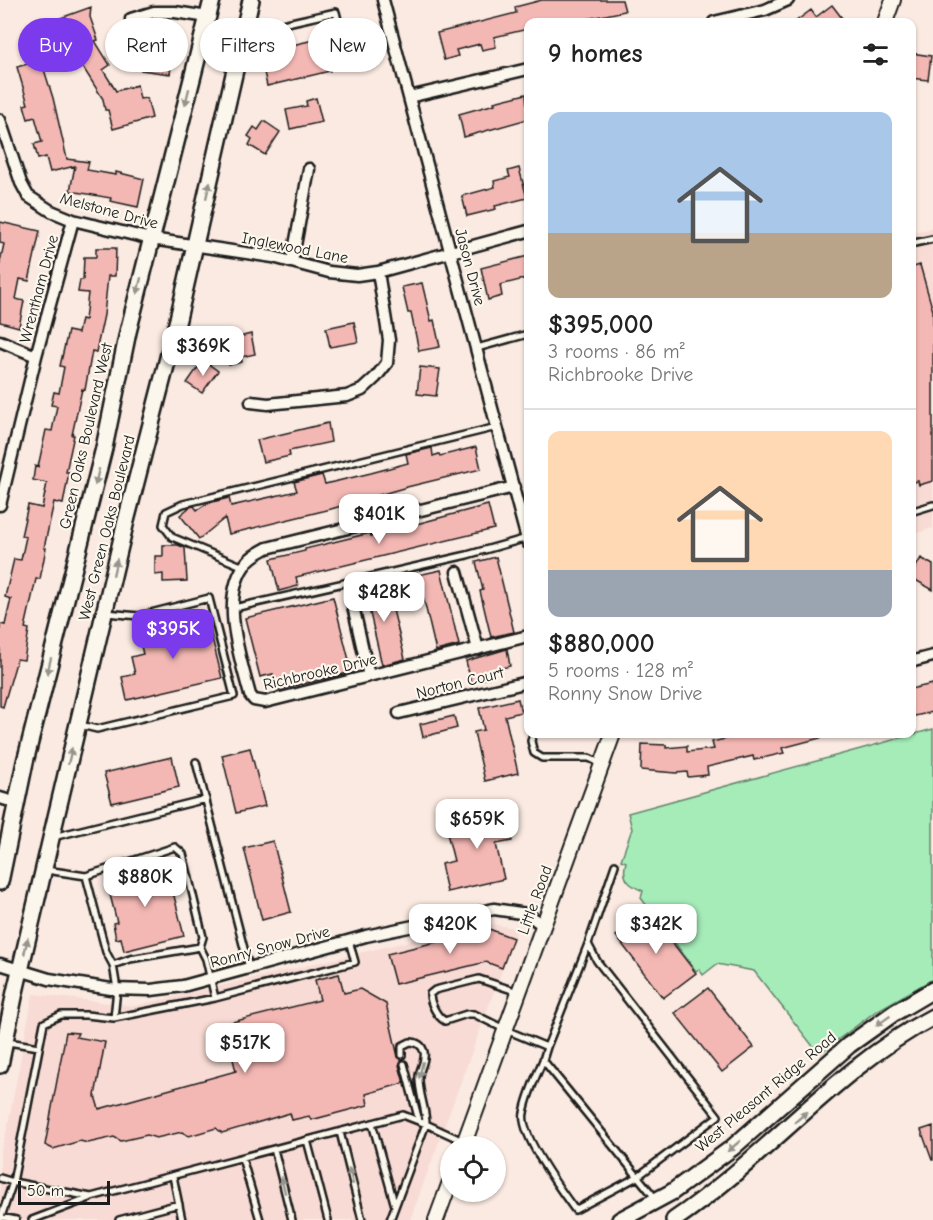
<!DOCTYPE html>
<html lang="en">
<head>
<meta charset="utf-8">
<style>
  body { margin:0; font-family:"Comic Neue",sans-serif; background:#f2f2f2; color:#222; height:100vh; display:flex; flex-direction:column; font-size:22px; white-space:nowrap }
  * { box-sizing:border-box; margin:0 }
  p { font-size:20px; color:#767676 }
  .icon { flex:none; width:33px; height:33px; fill:none; stroke:currentColor; stroke-width:2; stroke-linecap:round; stroke-linejoin:round }
  .map { position:relative; flex:1; overflow:hidden }
  .drawer { position:absolute; left:524px; top:18px; width:392px; height:720px; display:flex; flex-direction:column; background:#fff; border-radius:12px; box-shadow:0 2px 4px #0004 }
  .drawer>* { flex:none }
  .hud { position:absolute; left:18px; top:18px; width:416px; height:54px; display:flex; gap:12px }
  .tools { position:absolute; left:440px; top:1136px; display:grid; gap:12px }
  .tools a { display:grid; place-items:center; width:66px; height:66px; border-radius:50%; background:#fff; box-shadow:0 2px 4px #0004; font-size:30px }
  .scale { position:absolute; left:18px; bottom:15px; width:92px; box-sizing:border-box; padding-left:6px; border:3px solid #1c1c1c; border-top:0; font-size:16px; line-height:21px; white-space:nowrap; color:#1c1c1c; -webkit-text-stroke:4px #fbf7ec; paint-order:stroke }
  .price { position:absolute; translate:-50% -51px; padding:0 14px; border-radius:12px; background:#fff; color:#222; font-size:20px; line-height:39px; filter:drop-shadow(0 2px 3px #0008) }
  .price::after { content:''; position:absolute; left:50%; top:36px; width:18px; height:14px; margin-left:-9px; background:inherit; clip-path:polygon(0 0,100% 0,50% 100%) }
  .price.selected { background:#7c3aed; color:#fff }
  ul { padding:0; list-style:none }
  li { display:grid; align-content:center; gap:12px; height:318px; padding:0 24px }
  li+li { border-top:2px solid #e0e0e0 }
  li span { display:grid; place-items:center; height:186px; border-radius:12px; color:#555 }
  li>.icon { margin-inline-start:auto }
  span .icon { width:108px; height:108px; fill:#fffc; stroke-width:1 }
  li b { font-size:26px }
  h2 { display:flex; justify-content:space-between; align-items:center; height:72px; padding:0 24px; font-size:26px }
  .chip { padding:0 21px; border-radius:27px; background:#fff; box-shadow:0 2px 4px #0004; font-size:21px; line-height:54px }
  .chip.selected { background:#7c3aed; color:#fff }
  .map>svg:first-child { display:block }
  .built { fill:#f8dbd4 }
  .green { fill:#a6ecb9; stroke:#61846a; stroke-width:1.5 }
  .building { fill:#f4b8b4; stroke:#1c1c1c; stroke-width:1.5 }
  .lines { fill:none; stroke-linecap:round; stroke-linejoin:round }
  .service-casing { stroke:#1c1c1c; stroke-width:10 }
  .minor-casing { stroke:#1c1c1c; stroke-width:15 }
  .tertiary-casing { stroke:#1c1c1c; stroke-width:18 }
  .secondary-casing { stroke:#1c1c1c; stroke-width:20 }
  .service { stroke:#fbf7ec; stroke-width:5 }
  .minor { stroke:#fbf7ec; stroke-width:10 }
  .tertiary { stroke:#fbf7ec; stroke-width:14 }
  .secondary { stroke:#fbf7ec; stroke-width:15 }
  .oneway { fill:#97948e }
  .labels { text-anchor:middle; dominant-baseline:central; stroke-width:4.5; stroke-linejoin:round; paint-order:stroke }
  .street-label { font-size:16px; fill:#1c1c1c; stroke:#fbf7ec }
</style>
</head>
<body>
<div class="map">
<svg width="933" height="1220" viewBox="0 0 933 1220">
  <rect width="100%" height="100%" fill="#faeae1"/>
  <filter id="ink" filterUnits="userSpaceOnUse"><feTurbulence type="fractalNoise" baseFrequency=".0167" numOctaves="2"/><feDisplacementMap in="SourceGraphic" scale="12" xChannelSelector="R" yChannelSelector="G"/><feConvolveMatrix kernelMatrix="1 2 1 2 8 2 1 2 1" color-interpolation-filters="sRGB"/></filter>
  <g filter="url(#ink)">
    <path class="built" d="M933,228V528L911,535L910,234Z
      M487,923L517,929L410,1220H0V1153L8,1125L33,994L135,1006Z"/>
    <path class="green" d="M933,729V979L875,1012L819,1054L754,971L717,964L703,975L699,969L696,971L641,898L643,891C629,885 621,879 626,862L621,860L632,829L628,813Z"/>
    <path class="building" d="M542,0H622L625,11L572,22H562L561,18L545,22H528V29L494,37L496,47L482,50L480,44L456,50L458,56L444,60L437,33L516,13L515,7Z
      M832,5L845,22H795L811,10L816,17Z
      M91,7L90,17L98,40L95,41L110,65L103,70L116,91L137,85L140,99L147,98L152,118L113,129L108,110H105L103,99L79,61L70,32L60,36L55,20Z
      M322,38L330,71L267,86L262,63L269,61L267,51Z
      M157,50L173,52L170,74L141,70L143,56L156,57Z
      M911,53L931,56L928,80L910,78Z
      M41,60L53,98L67,159L89,162L87,170L116,175V172L144,179L138,207L110,201L111,198L70,191L75,166L50,172L46,157L38,159L34,144L42,142L35,117L28,119L24,105L28,104L17,67Z
      M526,94L528,119L464,137L459,114L495,104L494,102Z
      M316,98L322,122L290,129L286,110L307,106L306,101Z
      M264,121L280,132L265,155L249,145L252,139L248,136L254,127L258,130Z
      M519,168L527,198L495,206L496,209L467,216L462,196L495,187L494,181L510,177L508,171Z
      M0,222L40,231L29,281L20,279L16,299L24,301L19,327L0,322V262L4,244L0,243Z
      M96,248H116L115,276H108L104,315L96,352L92,351L85,390L82,389L72,435H74L66,472H69L63,504L54,502L44,548H46L40,579H36L25,628L29,629L24,660L17,659L3,707L0,706V624L5,625L11,599L5,597L14,559L21,560L26,537L21,536L28,505L42,508L47,483L33,480L35,466L38,467L46,430L52,431L57,406L51,405L54,392L59,393L64,367L60,366L68,331L78,333L81,319L85,320L88,293L78,292L80,280H83L84,257H96Z
      M528,256V278L500,285L502,296L488,300L481,268Z
      M920,265L933,311V481L919,485L918,481L910,483V268Z
      M422,283L431,321L434,320L440,347L419,351L411,313H408L402,287Z
      M354,322L358,342L330,347L326,328Z
      M251,334L255,354L241,357L242,362L229,365L224,341Z
      M203,360L218,371L202,393L187,383Z
      M420,367L440,369L436,396L417,394Z
      M328,423L331,442L289,451L290,456L263,462L257,440Z
      M476,447L481,469L407,487L331,509L229,534L225,518L199,539L180,515L190,507L194,506L197,510L208,503L229,498L231,506L297,491L294,482L322,475L325,484L371,473L408,463L406,454L432,448L433,456L439,454L440,456Z
      M488,505L494,529L296,577L298,586L279,591L271,559L305,551V549L370,533L371,536Z
      M163,545H178L185,548L187,581L163,582V574L155,575V556H163Z
      M496,557L514,632L491,637L480,591L483,590L476,562Z
      M921,558L933,565V590L910,577Z
      M441,570L459,645L436,651L418,575Z
      M386,581L405,659L382,665L364,587Z
      M333,597L352,672L277,690L273,674L260,677L245,618Z
      M207,618L222,678L127,700L122,677L135,674L131,657L143,654L138,634Z
      M507,649L510,666L486,672L488,678L471,682L466,661Z
      M933,684V712L910,717V689Z
      M518,699L521,712L505,716L518,773L485,781L474,732L484,730L479,708Z
      M454,716L457,728L423,737L420,724Z
      M746,734H761V736L773,734H824V737L782,748L784,753L754,760L753,756L707,767L708,775L688,777L687,772L676,773L641,770L642,744L666,745V748L687,746V752L714,749L712,742Z
      M250,748L265,806L236,813L222,755Z
      M172,757L179,787L112,803L104,773Z
      M504,805L512,841L496,844L504,879L447,892L441,864L454,861L446,829L472,823L469,812Z
      M273,841L291,912L262,920L244,848Z
      M166,864L184,936L124,951L121,938L116,939L113,923L117,922L106,879Z
      M648,911L696,973L663,998L616,936Z
      M489,929L513,938L502,968L486,962L395,984L387,954Z
      M339,974L344,993L360,989L386,1004L398,1057L402,1060L399,1065L404,1083L366,1094L368,1105L311,1120L309,1116L292,1120L290,1113L222,1133L216,1128L189,1136L182,1132L156,1138L147,1135L121,1141L114,1137L88,1143L80,1141L53,1149L45,1145L66,1032L78,1033L76,1037L105,1042L95,1096L99,1109L236,1071L224,1024L320,1000L315,980Z
      M708,988L754,1047L722,1072L675,1013Z
      M933,1126V1160H932L921,1130Z"/>
    <g class="lines">
      <defs>
        <path id="service" d="M248,23L269,27L336,12L348,59
          M910,244L933,239
          M477,348L528,334
          M910,512L933,505
          M244,567L172,537L163,525L166,512L183,504L497,427
          M234,608L467,555L527,538
          M80,725L97,729L234,696L209,598L139,616L106,613
          M533,734L531,741L534,753L542,758H589L602,764
          M196,762L249,968
          M53,837L206,799
          M46,870L86,876L106,952L113,965L117,989L114,1018
          M86,876L175,847L183,854L203,937L200,947L130,959L113,965
          M349,941L355,962L215,998L114,1018L86,1015H61L44,1023L13,1182L91,1197L403,1115L426,1124C426,1108 418,1092 419,1076C420,1068 426,1060 424,1052C422,1045 417,1042 410,1042L402,1046V1055
          M200,947L206,959L215,998
          M518,992L479,979L435,990L430,994C430,1003 437,1017 445,1021L467,1014H474L506,1030L547,1047L543,1060L656,1199
          M8,1042L39,1047
          M547,1047L588,944L615,865
          M543,1060C536,1077 527,1095 524,1113C519,1134 562,1192 575,1210L637,1177L718,1116L597,961L588,944
          M404,1064L419,1121
          M372,1123L395,1206
          M340,1132L362,1220
          M307,1140L328,1220
          M274,1149L292,1220
          M242,1158L260,1220
          M173,1176L182,1220
          M0,1178L13,1182L0,1220
          M1,1217L16,1220
          M32,1220L90,1198
          M119,1220L179,1204
          M390,1220L426,1124L465,1142"/>
        <path id="minor" d="M383,0L528,543
          M131,19L154,12H175L208,17
          M714,22L765,10L788,0
          M409,97L528,69
          M0,120L21,183L28,196L51,211L73,220L151,239L273,257L329,272L357,275L378,272L528,231
          M292,262L309,169
          M0,341L36,356
          M251,402L268,404L347,396L362,390L376,377L387,363L389,340L378,272
          M514,487L267,548C260,552 253,555 248,561C218,595 240,657 250,695L254,700L265,702L528,636
          M0,505L36,356L73,220
          M457,572L478,649
          M353,606L369,676
          M910,662L933,656
          M399,713L528,682
          M0,798L17,803
          M0,964L49,979L111,989L151,990L183,986L366,936L494,909L527,914L544,926"/>
        <path id="tertiary" d="M885,22L893,0
          M463,1146L613,734
          M436,1220L450,1182"/>
        <path id="secondary" d="M0,882L25,762L104,448L128,332L212,0
          M0,1065L15,992L56,817L125,525L178,319L251,0
          M620,1220L672,1192L732,1148L849,1045L894,1013L933,990
          M674,1220C765,1159 836,1068 933,1017"/>
      </defs>
      <use href="#service" class="service-casing"/>
      <use href="#minor" class="minor-casing"/>
      <use href="#tertiary" class="tertiary-casing"/>
      <use href="#secondary" class="secondary-casing"/>
      <use href="#service" class="service"/>
      <use href="#minor" class="minor"/>
      <use href="#tertiary" class="tertiary"/>
      <use href="#secondary" class="secondary"/>
    </g>
    <defs><path id="oneway-solid" d="M-6-.8H1V-3.2L6.5 0L1 3.2V.8H-6Z" transform="scale(1.5)"/></defs>
    <g class="oneway">
      <use href="#oneway-solid" transform="translate(187 97) rotate(104)"/>
      <use href="#oneway-solid" transform="translate(208 190) rotate(-77)"/>
      <use href="#oneway-solid" transform="translate(139 286) rotate(104)"/>
      <use href="#oneway-solid" transform="translate(97 477) rotate(104)"/>
      <use href="#oneway-solid" transform="translate(115 567) rotate(-77)"/>
      <use href="#oneway-solid" transform="translate(49 666) rotate(104)"/>
      <use href="#oneway-solid" transform="translate(70 756) rotate(-77)"/>
      <use href="#oneway-solid" transform="translate(26 946) rotate(-77)"/>
      <use href="#oneway-solid" transform="translate(883 1021) rotate(145)"/>
      <use href="#oneway-solid" transform="translate(421 1070) rotate(103)"/>
      <use href="#oneway-solid" transform="translate(801 1117) rotate(-41)"/>
      <use href="#oneway-solid" transform="translate(734 1146) rotate(140)"/>
      <use href="#oneway-solid" transform="translate(351 1176) rotate(-104)"/>
      <use href="#oneway-solid" transform="translate(283 1185) rotate(-105)"/>
    </g>
  </g>
  <g class="labels">
    <g class="street-label">
      <text transform="translate(109 211) rotate(15)">Melstone Drive</text>
      <text transform="translate(295 248) rotate(11)">Inglewood Lane</text>
      <text transform="translate(470 267) rotate(75)">Jason Drive</text>
      <text transform="translate(39 289) rotate(-75)">Wrentham Drive</text>
      <text transform="translate(86 436) rotate(-77)">Green Oaks Boulevard West</text>
      <text transform="translate(107 528) rotate(-76)">West Green Oaks Boulevard</text>
      <text transform="translate(320 672) rotate(-13)">Richbrooke Drive</text>
      <text transform="translate(460 683) rotate(-14)">Norton Court</text>
      <text transform="translate(535 900) rotate(-70)">Little Road</text>
      <text transform="translate(270 947) rotate(-15)">Ronny Snow Drive</text>
      <text transform="translate(766 1092) rotate(-40)">West Pleasant Ridge Road</text>
    </g>
  </g>
</svg>
<div class="tools">
<a><svg class="icon" aria-label="locate" viewBox="0 0 24 24"><circle cx="12" cy="12" r="6"/><path d="M12 2v4M12 18v4M2 12h4M18 12h4"/></svg></a>
</div>
<div class="scale">50 m</div>
<b class="price" style="left:203px;top:377px">$369K</b>
<b class="price" style="left:379px;top:545px">$401K</b>
<b class="price" style="left:384px;top:623px">$428K</b>
<b class="price selected" style="left:173px;top:660px">$395K</b>
<b class="price" style="left:477px;top:850px">$659K</b>
<b class="price" style="left:145px;top:908px">$880K</b>
<b class="price" style="left:450px;top:955px">$420K</b>
<b class="price" style="left:656px;top:955px">$342K</b>
<b class="price" style="left:245px;top:1074px">$517K</b>
<div class="hud">
<a class="chip selected">Buy</a>
<a class="chip">Rent</a>
<a class="chip">Filters</a>
<a class="chip">New</a>
</div>
<section class="drawer">
<h2>9 homes<svg class="icon" aria-label="filters" viewBox="0 0 24 24"><path d="M4 7h16M4 17h16"/><circle cx="9" cy="7" r="2"/><circle cx="15" cy="17" r="2"/></svg></h2>
<ul>
<li><span style="background:linear-gradient(#a9c7e8 65%,#b9a48a 0)"><svg class="icon" aria-label="home" viewBox="0 0 24 24"><path d="M3 11l9-7 9 7M6 9v11h12V9"/></svg></span><div><b>$395,000</b><p>3 rooms · 86 m²</p><p>Richbrooke Drive</p></div></li>
<li><span style="background:linear-gradient(#ffd9b3 75%,#9aa5b1 0)"><svg class="icon" aria-label="home" viewBox="0 0 24 24"><path d="M3 11l9-7 9 7M6 9v11h12V9"/></svg></span><div><b>$880,000</b><p>5 rooms · 128 m²</p><p>Ronny Snow Drive</p></div></li>
</ul>
</section>
</div>
</body>
</html>
